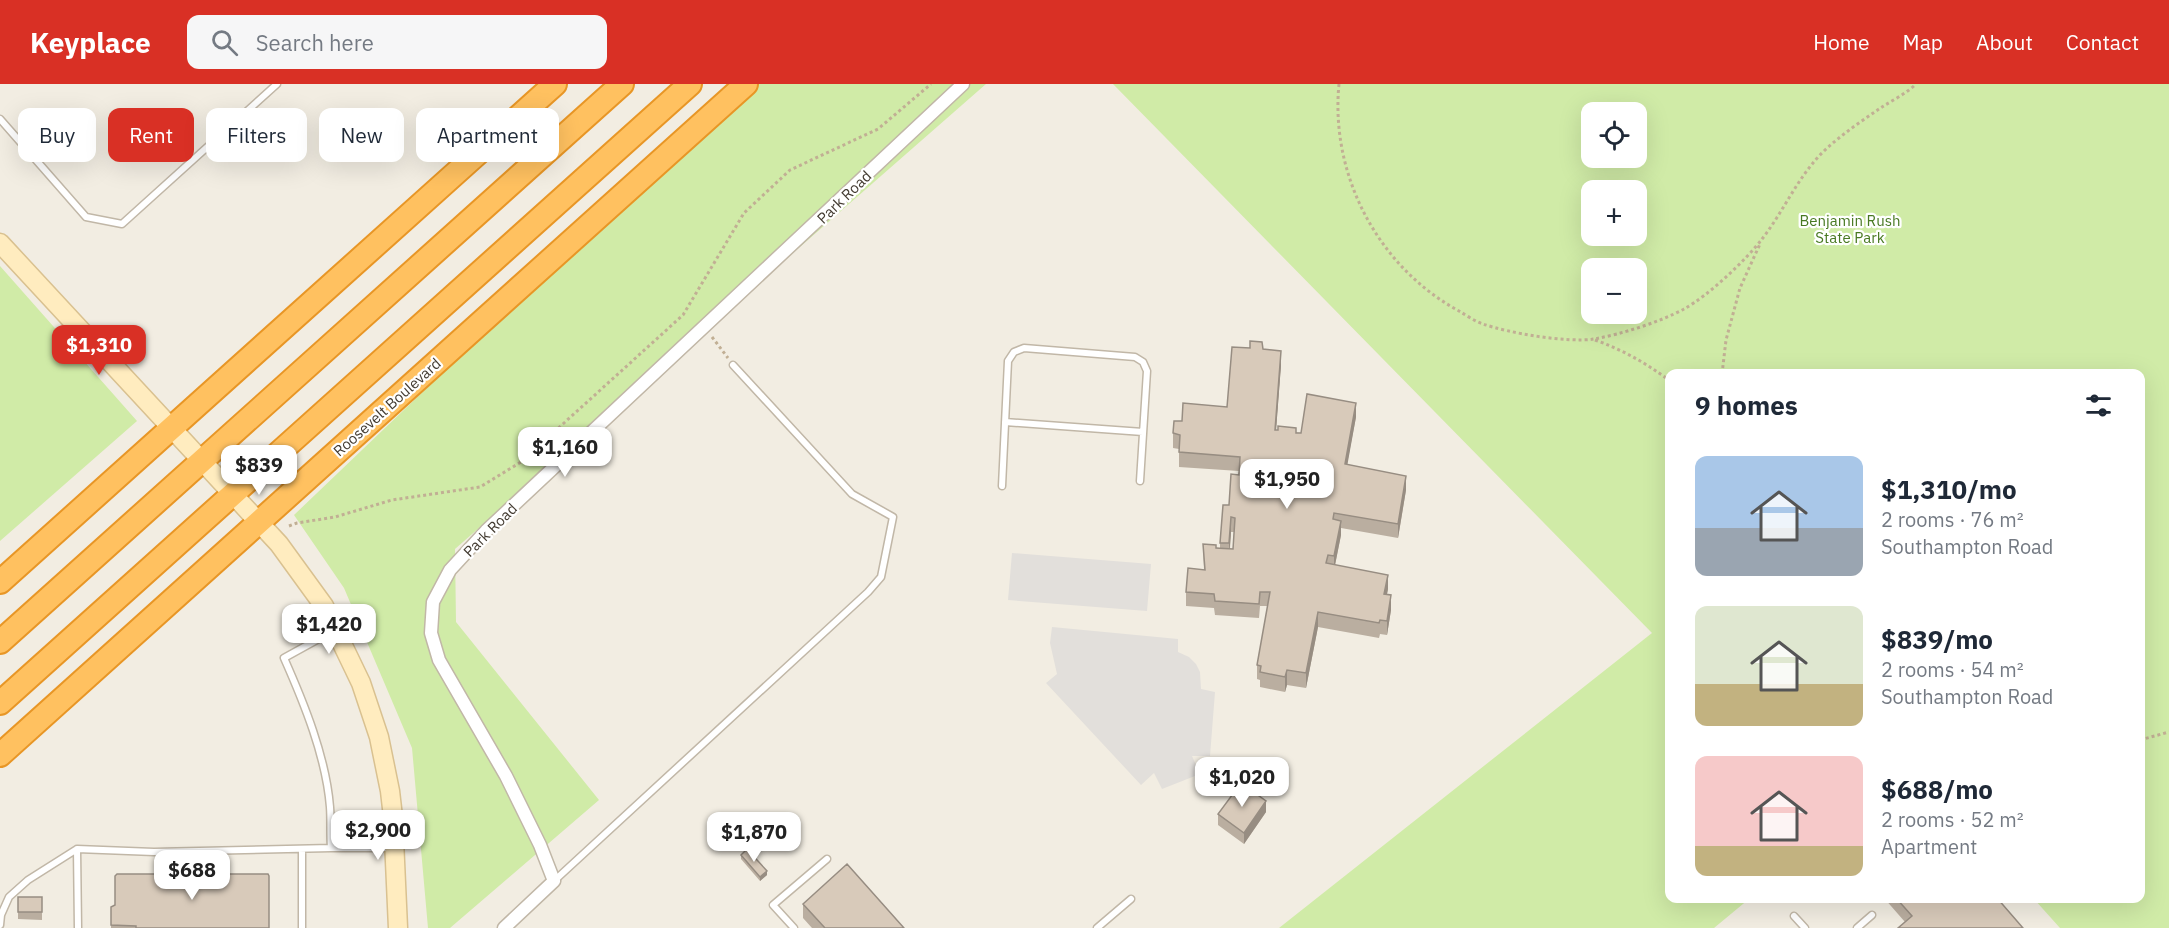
<!DOCTYPE html>
<html lang="en">
<head>
<meta charset="utf-8">
<style>
  body { margin:0; font-family:"IBM Plex Sans",sans-serif; background:#f6f6f7; color:#1f2937; height:100vh; display:flex; flex-direction:column; font-size:22px; white-space:nowrap }
  * { box-sizing:border-box; margin:0 }
  p { font-size:20px; color:#747a83 }
  .icon { flex:none; width:33px; height:33px; fill:none; stroke:currentColor; stroke-width:2; stroke-linecap:round; stroke-linejoin:round }
  .map { position:relative; flex:1; overflow:hidden }
  .panel { position:absolute; left:1665px; top:285px; width:480px; height:534px; display:flex; flex-direction:column; background:#fff; border-radius:12px; box-shadow:0 6px 24px #0002 }
  .panel>* { flex:none }
  .top-card { position:absolute; left:18px; top:24px; width:570px; height:54px; display:flex; gap:12px }
  .tools { position:absolute; left:1581px; top:18px; display:grid; gap:12px }
  .tools a { display:grid; place-items:center; width:66px; height:66px; border-radius:12px; background:#fff; box-shadow:0 6px 24px #0002; font-size:30px }
  .price { position:absolute; translate:-50% -51px; padding:0 14px; border-radius:12px; background:#fff; color:#222; font-size:20px; line-height:39px; filter:drop-shadow(0 2px 3px #0008) }
  .price::after { content:''; position:absolute; left:50%; top:36px; width:18px; height:14px; margin-left:-9px; background:inherit; clip-path:polygon(0 0,100% 0,50% 100%) }
  .price.current { background:#d93025; color:#fff }
  ul { padding:0; list-style:none }
  li { display:flex; align-items:center; gap:18px; height:150px; padding:0 30px }
  li span { display:grid; place-items:center; flex:none; width:168px; height:120px; border-radius:12px; color:#555 }
  li>.icon { margin-inline-start:auto }
  span .icon { width:72px; height:72px; fill:#fffc; stroke-width:1 }
  li b { font-size:26px }
  h2 { display:flex; justify-content:space-between; align-items:center; height:72px; padding:0 30px; font-size:26px }
  .pill { padding:0 21px; border-radius:12px; background:#fff; box-shadow:0 6px 24px #0002; font-size:21px; line-height:54px }
  .pill.current { background:#d93025; color:#fff }
  header { display:flex; align-items:center; gap:36px; box-sizing:border-box; height:84px; padding:0 30px; background:#d93025; color:#fff }
  header strong { font-size:28px }
  nav { display:flex; gap:33px; margin-inline-start:auto; font-size:21px }
  .search { width:420px; height:54px; background:#f6f6f7; display:flex; align-items:center; gap:15px; box-sizing:border-box; padding:0 21px; border-radius:12px; color:#747a83; font-size:22px }
  .map>svg:first-child { display:block }
  .park { fill:#d0eba7; fill-rule:evenodd }
  .parking { fill:#e2dfdb }
  .lines { fill:none; stroke-linecap:round; stroke-linejoin:round }
  .lane-casing { stroke:#c1b7a7; stroke-width:9 }
  .street-casing { stroke:#c1b7a7; stroke-width:15 }
  .secondary-casing { stroke:#d9c190; stroke-width:21 }
  .highway-casing { stroke:#e89626; stroke-width:26 }
  .path { stroke:#c1af94; stroke-width:3; stroke-dasharray:3 3; stroke-linecap:butt }
  .lane { stroke:#fff; stroke-width:6 }
  .street { stroke:#fff; stroke-width:12 }
  .secondary { stroke:#ffecbf; stroke-width:18 }
  .highway { stroke:#ffc160; stroke-width:22 }
  .wall { fill:#baaea0; fill-rule:evenodd }
  .shaded-wall { fill:#978d82 }
  .building { fill:#d8caba; stroke:#978d82; stroke-width:1.5 }
  .labels { text-anchor:middle; dominant-baseline:central; stroke-width:4.5; stroke-linejoin:round; paint-order:stroke }
  .street-label { font-size:15px; fill:#443c32; stroke:#fff }
  .park-label { font-size:15px; fill:#487922; stroke:#fff }
</style>
</head>
<body>
<header>
<strong>Keyplace</strong>
<div class="search"><svg class="icon" aria-label="search" viewBox="0 0 24 24"><circle cx="10" cy="10" r="6"/><path d="M15 15l6 6"/></svg>Search here</div>
<nav><a>Home</a><a>Map</a><a>About</a><a>Contact</a></nav>
</header>
<div class="map">
<svg width="2169" height="844" viewBox="0 0 2169 844">
  <rect width="100%" height="100%" fill="#f2ede2"/>
  <path class="park" d="M745,0H986L455,465L456,538L599,716L450,844H428L412,664L344,504L294,431Z
    M1113,0H2169V844H2060L2034,815L2140,814V290H1670V814L1749,815L1714,844H1279L1652,549ZM1636,28V74H1592V28ZM1636,106V152H1592V106ZM1592,184H1636V230H1592Z
    M0,182L137,337L0,457Z"/>
  <path class="parking" d="M1012,469L1151,480L1147,527L1008,516Z
    M1052,543L1178,555V568L1189,573L1196,580L1200,588L1201,605L1215,608L1210,672H1192L1200,690L1162,705L1154,689L1141,701L1046,599L1057,590L1050,559Z"/>
  <g class="lines">
    <defs>
      <path id="lane" d="M0,35L86,133L122,140L277,0
        M1005,338L1143,348
        M1002,402L1008,277L1014,268L1024,264L1135,273L1143,278L1147,287L1140,397
        M333,547L284,574C304,619 326,673 330,723C331,736 330,750 331,764H393
        M77,765L78,844
        M302,765V844
        M554,797L868,508L881,493L893,433L852,410L733,281
        M1794,832L1805,844
        M0,841L1,831L9,813L28,796L77,765L154,768L331,764
        M794,844L773,821L827,775
        M1097,844L1131,815
        M1857,844L1872,831"/>
      <path id="street" d="M504,844L554,797L540,761L506,692L439,576L431,549L433,518L450,486L486,447L963,0"/>
      <path id="secondary" d="M0,159L279,460L324,522L361,599L379,653L390,707L393,733L398,844"/>
      <path id="highway" d="M0,498L555,0
        M0,558L622,0
        M0,619L690,0
        M0,671L746,0"/>
    </defs>
    <use href="#lane" class="lane-casing"/>
    <use href="#street" class="street-casing"/>
    <use href="#secondary" class="secondary-casing"/>
    <use href="#highway" class="highway-casing"/>
    <path class="path" d="M1339,0C1330,91 1378,183 1459,227C1466,231 1474,237 1483,240C1509,249 1566,259 1594,255C1622,250 1660,238 1684,225C1708,212 1746,176 1762,155C1784,127 1798,92 1824,67C1842,50 1863,36 1882,23C1893,16 1907,9 1916,0
      M712,253L728,274
      M1595,256C1623,266 1646,279 1670,297
      M1722,290L1726,256L1740,204L1760,160
      M289,442L297,439L335,433L392,416L480,403L521,378L683,231L744,129L790,86L878,45L931,0
      M2140,656L2169,648"/>
    <use href="#lane" class="lane"/>
    <use href="#street" class="street"/>
    <use href="#secondary" class="secondary"/>
    <use href="#highway" class="highway"/>
  </g>
  <path class="wall" d="M1250,264L1263,265L1281,281L1276,346L1301,349L1356,333L1347,380L1406,406L1398,454L1341,444V451L1335,481L1388,505L1387,510L1391,526L1387,551L1380,550L1379,554L1318,543L1306,604L1287,601L1285,608L1260,603V596L1257,595V581L1268,522H1260L1259,534L1215,531L1214,524L1186,522V508L1204,486L1203,460L1220,464V459L1229,421L1239,387L1179,383V365L1173,364V349L1182,337L1227,323ZM1231,448H1234L1233,465H1230Z
    M1266,728L1244,760L1218,741V730Z
    M741,771L767,791L760,797L741,775Z
    M221,790L269,844H111V823Z
    M18,813H42V836L18,835Z
    M1884,814H1997L1905,838Z
    M803,820L904,844H812L803,834Z"/>
  <path class="shaded-wall" d="M1281,267V281L1275,360V346Z
    M1356,319V333L1345,394V380Z
    M1406,392V406L1398,454V440Z
    M1231,433V448L1229,474V459Z
    M1341,437V451L1334,486V472Z
    M1388,491V505L1384,524V510Z
    M1391,511V526L1387,551V537Z
    M1318,528V543L1306,604V589Z
    M1287,586V601L1285,608V593Z
    M1266,717V728L1244,760V749Z
    M767,787V791L760,797V793Z"/>
  <path class="building" d="M1250,257L1262,258L1263,265L1281,267L1275,346H1278V342L1296,344V349H1301L1307,310L1356,319L1345,380L1406,392L1398,440L1334,429L1333,435L1341,437L1334,472L1328,471L1326,479L1388,491L1384,510L1391,511L1387,537L1380,536L1379,539L1318,528L1306,589L1287,586L1285,593L1260,588L1261,582L1257,581L1270,508H1260L1259,520L1215,517L1214,510L1186,508L1188,484L1205,486L1203,460L1216,461V464L1233,465L1235,434L1231,433L1229,459H1220L1223,421H1229L1231,390L1239,391L1240,373L1179,368L1180,351L1173,349L1174,337H1182L1183,319L1227,323L1232,263L1250,264Z
    M1241,699L1266,717L1244,749L1218,730Z
    M747,765L767,787L760,793L741,771Z
    M847,780L904,844H825L803,820Z
    M201,786L219,787L221,790H268L269,792V844H136V842L111,841V823L115,821V792L117,790H199Z
    M18,813H42V828H18Z
    M1896,814H1997L2023,844H1898L1912,832Z"/>
  <g class="labels">
    <g class="street-label">
      <text transform="translate(844 113) rotate(-44)">Park Road</text>
      <text transform="translate(387 323) rotate(-42)">Roosevelt Boulevard</text>
      <text transform="translate(490 446) rotate(-45)">Park Road</text>
    </g>
    <g class="park-label">
      <text x="1850" y="136">Benjamin Rush<tspan x="1850" dy="17">State Park</tspan></text>
    </g>
  </g>
</svg>
<div class="tools">
<a><svg class="icon" aria-label="locate" viewBox="0 0 24 24"><circle cx="12" cy="12" r="6"/><path d="M12 2v4M12 18v4M2 12h4M18 12h4"/></svg></a>
<a>+</a>
<a>−</a>
</div>
<b class="price current" style="left:99px;top:292px">$1,310</b>
<b class="price" style="left:565px;top:394px">$1,160</b>
<b class="price" style="left:259px;top:412px">$839</b>
<b class="price" style="left:1287px;top:426px">$1,950</b>
<b class="price" style="left:329px;top:571px">$1,420</b>
<b class="price" style="left:1242px;top:724px">$1,020</b>
<b class="price" style="left:378px;top:777px">$2,900</b>
<b class="price" style="left:754px;top:779px">$1,870</b>
<b class="price" style="left:192px;top:817px">$688</b>
<div class="top-card">
<a class="pill">Buy</a>
<a class="pill current">Rent</a>
<a class="pill">Filters</a>
<a class="pill">New</a>
<a class="pill">Apartment</a>
</div>
<section class="panel">
<h2>9 homes<svg class="icon" aria-label="filters" viewBox="0 0 24 24"><path d="M4 7h16M4 17h16"/><circle cx="9" cy="7" r="2"/><circle cx="15" cy="17" r="2"/></svg></h2>
<ul>
<li><span style="background:linear-gradient(#a9c7e8 60%,#9aa5b1 0)"><svg class="icon" aria-label="home" viewBox="0 0 24 24"><path d="M3 11l9-7 9 7M6 9v11h12V9"/></svg></span><div><b>$1,310/mo</b><p>2 rooms · 76 m²</p><p>Southampton Road</p></div></li>
<li><span style="background:linear-gradient(#dfe7d0 65%,#c2b280 0)"><svg class="icon" aria-label="home" viewBox="0 0 24 24"><path d="M3 11l9-7 9 7M6 9v11h12V9"/></svg></span><div><b>$839/mo</b><p>2 rooms · 54 m²</p><p>Southampton Road</p></div></li>
<li><span style="background:linear-gradient(#f6c9c9 75%,#c2b280 0)"><svg class="icon" aria-label="home" viewBox="0 0 24 24"><path d="M3 11l9-7 9 7M6 9v11h12V9"/></svg></span><div><b>$688/mo</b><p>2 rooms · 52 m²</p><p>Apartment</p></div></li>
</ul>
</section>
</div>
</body>
</html>
